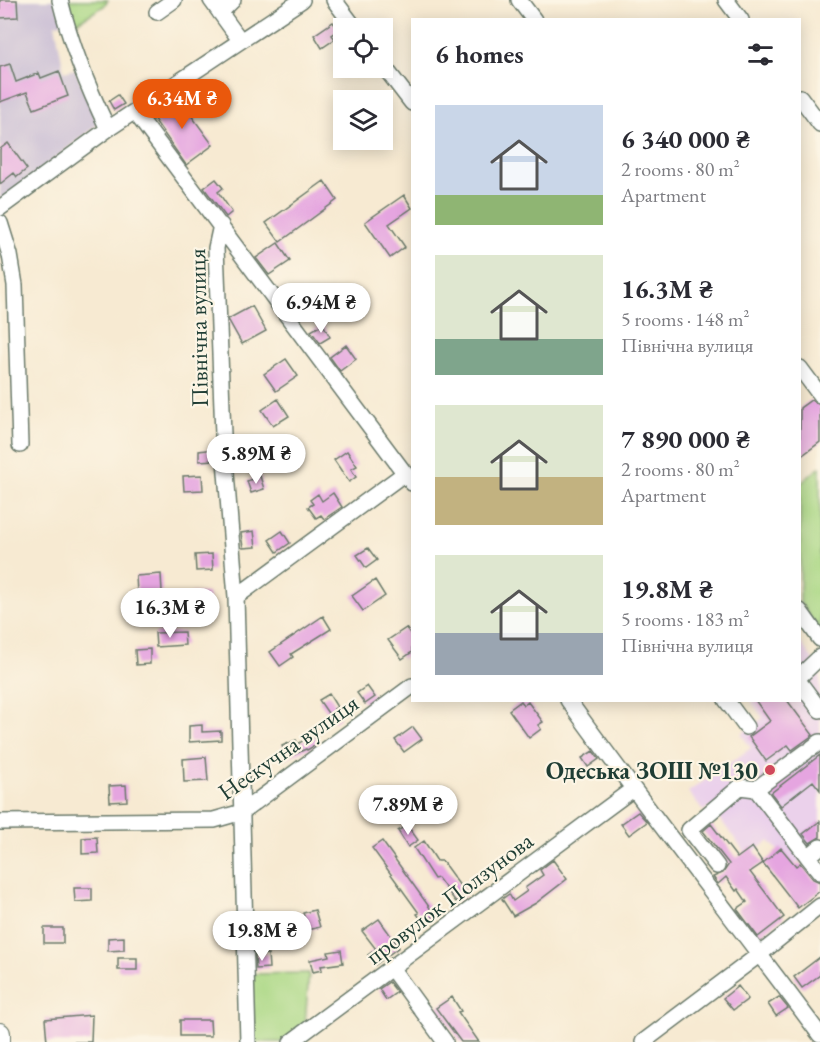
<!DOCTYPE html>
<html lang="en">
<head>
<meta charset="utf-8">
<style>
  body { margin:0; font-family:"EB Garamond",serif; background:#f2f2f3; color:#2b2b33; height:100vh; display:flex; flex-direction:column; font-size:22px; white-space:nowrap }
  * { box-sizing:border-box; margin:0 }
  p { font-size:20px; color:#7c7c81 }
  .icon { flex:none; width:33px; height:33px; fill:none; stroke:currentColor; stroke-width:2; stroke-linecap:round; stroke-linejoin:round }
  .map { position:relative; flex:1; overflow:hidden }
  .drawer { position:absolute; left:411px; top:18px; width:390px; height:684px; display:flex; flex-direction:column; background:#fff; border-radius:0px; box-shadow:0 3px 15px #0003 }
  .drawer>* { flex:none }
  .controls { position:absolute; left:333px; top:18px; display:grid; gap:12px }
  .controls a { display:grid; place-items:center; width:60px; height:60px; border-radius:0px; background:#fff; box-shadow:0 3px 15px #0003; font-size:30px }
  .price { position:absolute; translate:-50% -51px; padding:0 14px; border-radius:21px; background:#fff; color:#222; font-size:20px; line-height:39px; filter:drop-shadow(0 2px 3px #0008) }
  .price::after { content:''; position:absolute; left:50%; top:36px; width:18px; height:14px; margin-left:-9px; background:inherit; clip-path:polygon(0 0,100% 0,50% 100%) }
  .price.selected { background:#ea580c; color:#fff }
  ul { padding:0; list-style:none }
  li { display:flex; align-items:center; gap:18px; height:150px; padding:0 24px }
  li span { display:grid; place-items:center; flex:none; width:168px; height:120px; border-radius:0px; color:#555 }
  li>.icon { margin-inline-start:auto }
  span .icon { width:72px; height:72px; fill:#fffc; stroke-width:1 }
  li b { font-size:26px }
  h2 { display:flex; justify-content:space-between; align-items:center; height:72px; padding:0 24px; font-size:26px }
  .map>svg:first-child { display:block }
  .built { fill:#ebd1eb }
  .industrial { fill:#cbbfd5 }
  .green { fill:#abd885; stroke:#658a5c; stroke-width:1.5 }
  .building { fill:#e5a5e0 }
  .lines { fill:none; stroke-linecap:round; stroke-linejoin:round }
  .minor-casing { stroke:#6b7a6b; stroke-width:18 }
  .major-casing { stroke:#6b7a6b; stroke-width:22 }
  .minor { stroke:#fff; stroke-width:15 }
  .major { stroke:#fff; stroke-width:20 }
  .poi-dot { fill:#d1495b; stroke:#fcf5e5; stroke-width:2 }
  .labels { text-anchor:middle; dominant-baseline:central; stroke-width:4.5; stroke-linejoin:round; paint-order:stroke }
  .street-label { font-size:24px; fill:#1f3d34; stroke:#fcf5e5 }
  .poi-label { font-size:24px; font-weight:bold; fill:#1f3d34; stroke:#fcf5e5; text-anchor:end }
</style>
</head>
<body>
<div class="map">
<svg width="820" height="1042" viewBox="0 0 820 1042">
  <rect width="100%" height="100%" fill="#fcf5e5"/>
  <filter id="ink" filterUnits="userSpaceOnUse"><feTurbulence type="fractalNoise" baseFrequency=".0167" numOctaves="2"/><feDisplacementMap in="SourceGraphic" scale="12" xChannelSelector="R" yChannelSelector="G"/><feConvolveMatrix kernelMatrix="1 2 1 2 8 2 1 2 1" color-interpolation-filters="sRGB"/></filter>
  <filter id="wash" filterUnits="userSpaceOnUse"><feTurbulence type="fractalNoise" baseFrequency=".008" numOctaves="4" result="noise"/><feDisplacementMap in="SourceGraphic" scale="24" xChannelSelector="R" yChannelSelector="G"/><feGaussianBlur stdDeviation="1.35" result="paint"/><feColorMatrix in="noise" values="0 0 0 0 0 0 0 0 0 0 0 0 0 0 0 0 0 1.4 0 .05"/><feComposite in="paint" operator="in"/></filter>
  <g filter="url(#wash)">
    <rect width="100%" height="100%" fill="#f7ead2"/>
    <path class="built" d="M800,642L820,669V882L802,860L793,866L769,841L753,852L750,848L745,852L710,806L703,811L688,792L751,748L741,734L763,718L751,701L800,700Z"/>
    <path class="industrial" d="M0,0H55L63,23L55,24L64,72L75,69L98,124L0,202Z"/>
    <path class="green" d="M67,0H108L104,6L74,24Z
      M820,467V631L800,603V484Z
      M309,973L305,1025L282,1042H248L246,974Z"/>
    <g id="blocks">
      <path class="building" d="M0,0H17L18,17L0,18Z
        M333,22L339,30L332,35L335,39L322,48L314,35Z
        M10,64L16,82L39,73L41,78L59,71L68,96L34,109L27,92L0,102V67Z
        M118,95L124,104L114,110L109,101Z
        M177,96L213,145L186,165L151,115Z
        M8,143L27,169L17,177L14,173L0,184V149Z
        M216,179L223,188L218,192L232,212L226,217L204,188Z
        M324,181L337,200L280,242L266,223Z
        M404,195L412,208L389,224L405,247L390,258L365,222Z
        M278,243L290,261L269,275L256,258Z
        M252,306L266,331L242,344L228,319Z
        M323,324L330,337L320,343L311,331Z
        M346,345L356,359L340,371L330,357Z
        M286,359L298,376L276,391L264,374Z
        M278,399L289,416L273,426L262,410Z
        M811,400L820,405V442L800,457V408Z
        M214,449L215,460L199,461V451Z
        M347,451L357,466L351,469L356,477L349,482L334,460Z
        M202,475L203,490L184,491L183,476Z
        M260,476L264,489L251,493L247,481Z
        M333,493L342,507L324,519L321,515L316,518L308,507L313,504L310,500L318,494L322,501Z
        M254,531L256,547L243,548L241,533Z
        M282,531L290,543L277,552L269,540Z
        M368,548L377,560L366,568L357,555Z
        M212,554L213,570L196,571L195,555Z
        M161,574L162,592L137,593L136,576Z
        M375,580L385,596L363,611L352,596Z
        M191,593H208L209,609H192Z
        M323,616L331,629L291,654L293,657L280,666L270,652Z
        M406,628L412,636V652L402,659L388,640Z
        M184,632L185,645L156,647L155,633Z
        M150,649V664L136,665L135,650Z
        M367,686L375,697L365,704L357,693Z
        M329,694L337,707L334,709L340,718L334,722L319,700Z
        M755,700H787L813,735L792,750L788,745L766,761L749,737L770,721Z
        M521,701L524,705L528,702L543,722L538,725L541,729L529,738L509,710Z
        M202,725V732L221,731V740L189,742V726Z
        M413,727L422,739L404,752L395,740Z
        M313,734L319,743L307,750L306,749L284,759L282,756L285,753L282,746L296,740L298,744Z
        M593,751L599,759L588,767L582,758Z
        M820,755V790L813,781L781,806L771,793Z
        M206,757L208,781L184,782L183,759Z
        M126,785L127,801L110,802L109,786Z
        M638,812L647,822L629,835L621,824Z
        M820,821V837L810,843L803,834Z
        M711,824L737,858L752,847L763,863L750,872L784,917L758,937L737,909L747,902L738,889L736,891L726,877L718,884L713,877L723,873L729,864L703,831Z
        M407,825L418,840L408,847L398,831Z
        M97,837L98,853L82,854V838Z
        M382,841L435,915L424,923L417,914L419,913L372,848Z
        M424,841L437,861H442L466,894L456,902L438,878L434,879L414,848Z
        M781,848L796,866L800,863L813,879L820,882V891L798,908L763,863Z
        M553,860L567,879L536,903L513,916L502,899L509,894L513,901L527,891L525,888L543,875L540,870Z
        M74,888H92V901L75,902Z
        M315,910L320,927L308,930L303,913Z
        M379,919L399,947L375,965L368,955L376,949L362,931Z
        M44,928H63V943H44Z
        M124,937V950L108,951V938Z
        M341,950L343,963L321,966L322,970L313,972L310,960L329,956L328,952Z
        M268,954L269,968L256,969L255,955Z
        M820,957V975L802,988L794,977Z
        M118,958H137V970H118Z
        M389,982L397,992L386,1000L379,989Z
        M738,986L748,999L733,1010L723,998Z
        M452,997L461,1011L458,1012L479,1042H461L436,1008Z
        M779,997L788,1008L776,1016L768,1004Z
        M92,1015L91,1042H47L45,1019Z
        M180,1020H210L211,1036H180Z"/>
    </g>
  </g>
  <g filter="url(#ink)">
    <use href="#blocks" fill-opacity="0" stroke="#6b7a6b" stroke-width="1.5"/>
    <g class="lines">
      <defs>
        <path id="minor" d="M60,0C71,45 88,88 108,129
          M211,0L240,40
          M334,0L355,28
          M519,0L534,20
          M726,0L741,20
          M157,12L174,0
          M220,13L233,0
          M382,64L412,103
          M800,97L820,124
          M135,112L412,483
          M0,208L108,129L302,0
          M0,223L10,255L15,285L20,445
          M221,225L216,248L217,273L223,435L236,597L248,1042
          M800,368L820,395
          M236,597L405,473
          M800,611L820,639
          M800,676L820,657
          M800,683L820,710
          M568,700C650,814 737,923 820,1035
          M726,700L746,727
          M812,748L820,742
          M756,789L808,857
          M0,822L214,820L242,812L412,686
          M820,847L808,857L820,872
          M717,866L689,830L740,787L756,789L806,752
          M392,969L445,1042
          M291,1042L633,789
          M643,1042L760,954L820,906"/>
        <path id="major" d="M0,1033V1042"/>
      </defs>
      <use href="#minor" class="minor-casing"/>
      <use href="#major" class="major-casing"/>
      <use href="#minor" class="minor"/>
      <use href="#major" class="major"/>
    </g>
  </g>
  <circle class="poi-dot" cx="770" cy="770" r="6"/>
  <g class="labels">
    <g class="street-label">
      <text transform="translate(198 328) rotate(-91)">Північна вулиця</text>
      <text transform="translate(288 747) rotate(-35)">Нескучна вулиця</text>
      <text transform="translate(449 898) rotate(-37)">провулок Ползунова</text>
    </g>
    <g class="poi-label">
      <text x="758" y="770">Одеська ЗОШ №130</text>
    </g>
  </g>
</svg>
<div class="controls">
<a><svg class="icon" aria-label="locate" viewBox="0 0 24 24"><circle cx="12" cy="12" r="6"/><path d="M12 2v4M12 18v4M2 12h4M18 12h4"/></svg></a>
<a><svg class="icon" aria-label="layers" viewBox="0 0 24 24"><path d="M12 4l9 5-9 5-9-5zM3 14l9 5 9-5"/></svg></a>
</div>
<b class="price selected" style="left:182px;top:130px">6.34M ₴</b>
<b class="price" style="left:321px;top:334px">6.94M ₴</b>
<b class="price" style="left:256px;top:485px">5.89M ₴</b>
<b class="price" style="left:170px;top:639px">16.3M ₴</b>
<b class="price" style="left:408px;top:836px">7.89M ₴</b>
<b class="price" style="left:262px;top:962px">19.8M ₴</b>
<section class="drawer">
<h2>6 homes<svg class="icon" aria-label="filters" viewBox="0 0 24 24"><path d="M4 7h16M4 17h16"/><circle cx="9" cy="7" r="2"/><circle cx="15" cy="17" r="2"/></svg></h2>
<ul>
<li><span style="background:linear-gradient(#c9d6e8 75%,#8fb573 0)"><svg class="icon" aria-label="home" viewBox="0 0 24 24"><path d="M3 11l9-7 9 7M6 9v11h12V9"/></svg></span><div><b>6 340 000 ₴</b><p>2 rooms · 80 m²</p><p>Apartment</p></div></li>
<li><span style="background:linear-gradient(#dfe7d0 70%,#7fa58c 0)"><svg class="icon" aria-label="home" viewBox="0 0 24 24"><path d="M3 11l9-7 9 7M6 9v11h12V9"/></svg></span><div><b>16.3M ₴</b><p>5 rooms · 148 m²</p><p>Північна вулиця</p></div></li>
<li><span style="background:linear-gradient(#dfe7d0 60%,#c2b280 0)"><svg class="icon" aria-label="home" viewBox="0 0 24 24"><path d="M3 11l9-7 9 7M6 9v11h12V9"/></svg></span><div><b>7 890 000 ₴</b><p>2 rooms · 80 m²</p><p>Apartment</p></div></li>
<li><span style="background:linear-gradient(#dfe7d0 65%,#9aa5b1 0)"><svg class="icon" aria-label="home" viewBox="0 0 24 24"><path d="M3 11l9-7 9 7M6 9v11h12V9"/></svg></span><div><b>19.8M ₴</b><p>5 rooms · 183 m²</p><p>Північна вулиця</p></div></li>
</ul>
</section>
</div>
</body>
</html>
